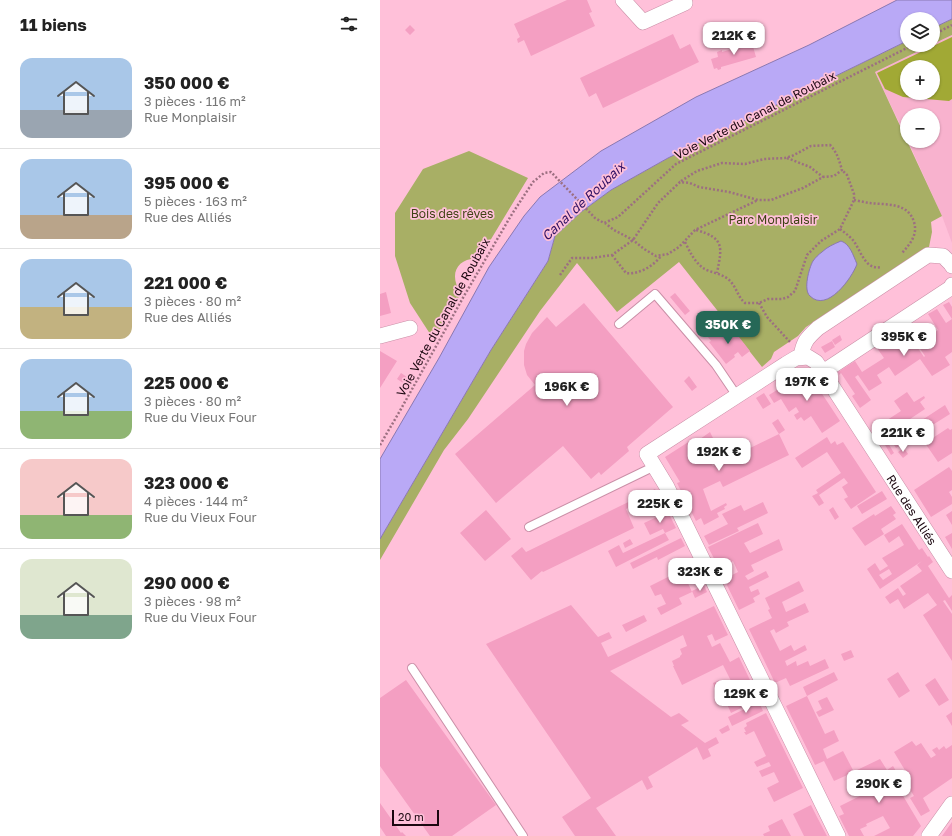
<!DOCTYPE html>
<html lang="fr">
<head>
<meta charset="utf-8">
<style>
  body { margin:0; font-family:"Golos Text",sans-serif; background:#f2f2f2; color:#222; height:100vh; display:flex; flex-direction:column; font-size:15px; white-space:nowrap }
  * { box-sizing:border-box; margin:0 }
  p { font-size:13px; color:#767676 }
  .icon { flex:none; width:22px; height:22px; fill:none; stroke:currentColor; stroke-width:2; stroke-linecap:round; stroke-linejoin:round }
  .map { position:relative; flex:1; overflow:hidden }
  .sheet { display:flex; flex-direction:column; background:#fff; width:380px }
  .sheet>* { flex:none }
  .buttons { position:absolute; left:520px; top:12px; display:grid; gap:8px }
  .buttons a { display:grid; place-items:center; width:40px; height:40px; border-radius:50%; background:#fff; box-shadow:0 1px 3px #0004; font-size:20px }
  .scale { position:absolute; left:12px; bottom:10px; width:47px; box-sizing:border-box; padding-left:4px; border:2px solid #1b0710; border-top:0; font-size:11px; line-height:14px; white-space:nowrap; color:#1b0710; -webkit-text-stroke:3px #ffc0d9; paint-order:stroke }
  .price { position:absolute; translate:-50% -34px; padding:0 9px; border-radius:8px; background:#fff; color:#222; font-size:13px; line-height:26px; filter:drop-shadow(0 1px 2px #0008) }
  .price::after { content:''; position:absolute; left:50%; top:24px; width:12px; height:9px; margin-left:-6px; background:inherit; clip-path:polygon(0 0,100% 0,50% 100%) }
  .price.selected { background:#266857; color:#fff }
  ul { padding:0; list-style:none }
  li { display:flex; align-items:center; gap:12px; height:100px; padding:0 20px }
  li+li { border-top:1px solid #e0e0e0 }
  li span { display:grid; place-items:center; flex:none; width:112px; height:80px; border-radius:12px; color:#555 }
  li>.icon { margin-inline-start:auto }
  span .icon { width:48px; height:48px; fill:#fffc; stroke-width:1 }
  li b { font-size:17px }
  h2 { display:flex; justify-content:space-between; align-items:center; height:48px; padding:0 20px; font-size:17px }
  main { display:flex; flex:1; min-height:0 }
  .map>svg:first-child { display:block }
  .built { fill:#f8b2ce; fill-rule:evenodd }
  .green { fill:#a8af65 }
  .forest { fill:#a1a935; fill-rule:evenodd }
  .water { fill:#b9a9f6; stroke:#8a78b1 }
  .building { fill:#f49fc2; fill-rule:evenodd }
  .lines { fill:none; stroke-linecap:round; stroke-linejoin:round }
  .service-casing { stroke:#ca8fa7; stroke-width:10 }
  .minor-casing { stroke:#ca8fa7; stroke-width:16 }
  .path { stroke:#9c6f81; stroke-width:2.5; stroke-dasharray:2 2; stroke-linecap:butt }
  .service { stroke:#fff; stroke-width:8 }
  .minor { stroke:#fff; stroke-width:15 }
  .labels { text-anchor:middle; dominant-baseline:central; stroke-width:3.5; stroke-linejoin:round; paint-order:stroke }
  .street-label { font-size:12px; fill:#1b0710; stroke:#ffc0d9 }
  .park-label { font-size:12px; fill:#3f4214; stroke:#ffc0d9 }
  .water-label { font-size:13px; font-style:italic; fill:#311164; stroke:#ffc0d9 }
</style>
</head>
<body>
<main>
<section class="sheet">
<h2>11 biens<svg class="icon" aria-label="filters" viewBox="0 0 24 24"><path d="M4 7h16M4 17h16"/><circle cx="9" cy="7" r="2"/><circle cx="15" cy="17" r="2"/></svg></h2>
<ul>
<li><span style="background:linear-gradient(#a9c7e8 65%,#9aa5b1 0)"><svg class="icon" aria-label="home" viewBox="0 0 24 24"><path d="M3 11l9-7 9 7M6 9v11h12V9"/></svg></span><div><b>350 000 €</b><p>3 pièces · 116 m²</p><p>Rue Monplaisir</p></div></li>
<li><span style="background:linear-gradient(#a9c7e8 70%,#b9a48a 0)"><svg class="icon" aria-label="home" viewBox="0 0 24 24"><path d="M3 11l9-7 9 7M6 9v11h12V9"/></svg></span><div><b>395 000 €</b><p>5 pièces · 163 m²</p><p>Rue des Alliés</p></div></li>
<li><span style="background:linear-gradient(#a9c7e8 60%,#c2b280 0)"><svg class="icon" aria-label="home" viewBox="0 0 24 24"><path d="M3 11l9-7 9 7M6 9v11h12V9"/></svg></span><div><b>221 000 €</b><p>3 pièces · 80 m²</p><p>Rue des Alliés</p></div></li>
<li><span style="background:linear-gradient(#a9c7e8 65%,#8fb573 0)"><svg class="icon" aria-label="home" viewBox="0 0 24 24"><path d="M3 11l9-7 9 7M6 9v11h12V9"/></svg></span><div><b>225 000 €</b><p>3 pièces · 80 m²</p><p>Rue du Vieux Four</p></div></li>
<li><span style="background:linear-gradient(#f6c9c9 70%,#8fb573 0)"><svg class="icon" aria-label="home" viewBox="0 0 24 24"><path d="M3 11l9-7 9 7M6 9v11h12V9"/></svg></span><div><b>323 000 €</b><p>4 pièces · 144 m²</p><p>Rue du Vieux Four</p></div></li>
<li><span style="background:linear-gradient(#dfe7d0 70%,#7fa58c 0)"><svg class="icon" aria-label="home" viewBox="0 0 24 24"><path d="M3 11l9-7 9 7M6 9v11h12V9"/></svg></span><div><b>290 000 €</b><p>3 pièces · 98 m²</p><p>Rue du Vieux Four</p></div></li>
</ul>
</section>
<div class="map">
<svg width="572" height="836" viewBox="0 0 572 836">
  <rect width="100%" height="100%" fill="#ffc0d9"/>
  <path class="built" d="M572,35V243L562,216L528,141H553V115H527V139L495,72ZM527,67H553V93H527Z"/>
  <path class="green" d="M572,19V35L553,44V28Z
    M527,41V45H551L495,72L562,216L551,222L552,232L549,247L426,327L418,336L394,352L391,359L382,367L299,262L237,312L197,263L160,311L88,419L64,450L0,560V539L111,350L168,261L175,236L201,212L231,190L288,158Z
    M89,151L148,178L99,259C77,257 68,275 81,293L54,340L30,303L15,256V213L43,169Z"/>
  <path class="forest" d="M572,37V99L569,101L523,97L505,89L497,73ZM527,67H553V93H527Z"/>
  <path class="water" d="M517,0H572V19L553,28V19H527V41L288,158L231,190L201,212L175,236L168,261L111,350L0,539V459L59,358L109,267L144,216L160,197L221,151L316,97L429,45Z
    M461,241C470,244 473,255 477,264C472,278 447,313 430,296C423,290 429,268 433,261C435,258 439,254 442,252C447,247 454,244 461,241Z"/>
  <path class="building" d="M187,0H207L212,12L209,13L215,26L151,56L144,40L138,43L137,39L140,37L134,24Z
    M30,25L35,30L30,35L25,30Z
    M293,34L300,49L310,44L319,62L223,108L216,93L209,97L200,78Z
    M372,43L376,57L341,67V69L338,70L337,68L334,69L331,59L338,57L337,52L342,50V52Z
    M6,292L11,313L0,316V294Z
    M295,293L310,311L305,315L290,297Z
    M569,302L572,307V319L563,305Z
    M204,303L293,407L247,447L249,451L221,475L219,472L211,479L183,446L116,503L75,454L155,385L147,375L144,365V351L146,344L152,333L167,317L176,327Z
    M557,309L566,323L572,319V352L565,357L570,365L552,376L540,359L515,376L509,367L497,375L502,383L489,391L478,375L475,377L491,400L480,408L472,396L475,394L461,373L459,375L458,372L475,361L482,372L504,358L497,348L507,341L510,345L516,340L522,349L526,347L522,340L529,335L544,357L545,356L528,331L536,325L545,339L552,334L558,330L548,314Z
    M339,328L344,334L352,328L370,351L362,357L358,352L354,355L355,357L346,364L329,342L331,341L328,337Z
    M460,335L462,340L455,345L452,340Z
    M452,341L455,347L445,353L441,347Z
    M0,351L17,361L0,388Z
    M427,371L460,421L442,433L431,416L424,421L421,417L417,420L414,415L419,412L416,407L409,412L401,399L394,403L389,395Z
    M21,373L27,377L23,383L17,379Z
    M309,376L317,387L312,391L304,381Z
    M527,392L534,402L544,396L545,398L540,402L545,409L515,429L519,435L565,405L570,414L516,448L511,440L508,443L514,453L511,455L495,428L521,411L514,401Z
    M384,393L391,404L383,409L376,398Z
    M398,419L405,430L399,434L392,423Z
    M568,428L570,430L572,429V453L558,462L545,443Z
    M330,432L333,438L323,444L320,439Z
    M399,434L409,455L343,487L340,481L323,489L331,511L346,503L347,505L344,507L345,509L337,513L339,517L324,525L321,518L316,521L297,483L300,482L285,457L310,441L322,460L327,458L333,466Z
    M447,437L451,444L455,441L457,445L463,442L496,492L471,509L464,499L468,497L462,487L468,483L464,478L439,495L444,503L439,506L432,496L438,493L436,490L461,473L447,452L422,468L415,458Z
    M524,448L528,454L523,458L518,452Z
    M569,467L572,471V490L569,492L572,497V504L551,517L534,490Z
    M275,489L280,497L256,509L253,506L246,509L254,528L163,572L162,571L151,580L131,556L142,547L146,552Z
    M502,491L507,499L482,514L477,506Z
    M383,502L388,513L357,528L359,531L329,545L324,536L348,524L342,514L361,505L364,511Z
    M511,506L516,513L513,515L516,519L501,529L504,534L485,546L472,528L494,514L495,516Z
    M453,507L459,517L455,520L449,510Z
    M106,510L131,539L105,561L80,533Z
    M572,511V525L566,515Z
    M288,512L296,528L285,533L283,529L270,535L264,523Z
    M378,523L383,534L364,543L370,553L399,539L403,550L371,565L374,571L365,576L368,580L386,571L389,577L369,587L371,592L378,589L380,594L373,598L375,602L359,610L344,579L358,572L353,561L339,568L328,547Z
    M522,524L539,550L542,548L548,557L549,556L553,562L548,566L569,598L572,595V611L565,600L563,601L572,614V661L543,615L557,605L548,593L524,609L518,599L510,604L505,597L518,588L523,596L526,594L520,586L542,571L537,565L542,561L500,589L487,569L495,563L500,571L508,566L502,558L524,545L519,536L509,543L504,535ZM509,569L512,574L503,580L499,575Z
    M285,533L289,540L236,567L228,551L239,545L243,553Z
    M572,533V549L565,537Z
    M301,538L305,546L278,560L277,557L253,569L250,563Z
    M250,539L253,544L245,548L243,543Z
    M304,569L309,580L307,581L312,592L299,598L302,604L281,615L277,608L286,604L281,594L275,596L270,586Z
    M419,581L424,591L402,602L406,612L425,603L429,612L407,622L409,626L396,633L394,629L390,631L400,651L411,645L414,651L425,645L427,650L405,661L407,666L416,661L417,666L428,661L430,666L445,659L449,668L410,686L406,678L395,683L369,629L392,618L388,610L390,609L385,598Z
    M324,585L327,592L315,598L312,591Z
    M191,605L218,637L229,632L232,638L221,643L228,657L334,606L348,635L335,641L332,634L327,636L332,647L340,643L350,662L359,657L379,699L351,713L346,702L345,703L342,698L349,694L344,684L351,681L343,665L302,685L293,666H294L292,661L300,657V656L302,654L300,649L307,646L303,635L230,671L291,717L299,713L309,721L301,725L325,743L336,737L339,743L328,749L331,756L323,760L317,747L268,777L273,787L267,790L262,780L216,808L236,836H195L182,817L211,798L106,644Z
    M264,615L267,621L246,632L242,625Z
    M471,650L474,657L464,661L461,654Z
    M454,672L458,680L427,696L445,734L454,730L459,741L443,749L447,759L463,751L474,772L454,781L444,761L435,765L406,706L427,696L423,687Z
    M518,672L530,691L519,698L507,679Z
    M555,678L569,700L559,706L545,685Z
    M26,680L116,805L72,836H50L0,766V698Z
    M340,680L344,687L336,691L333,683Z
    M447,697L454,710L439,717L436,712L442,709L438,701Z
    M379,702L383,711L352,726L348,717Z
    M572,712V726L566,716Z
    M386,713L423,788L394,802L387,788L399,782L394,772L382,777L379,771L391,766L389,762L377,767L374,762L386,756L374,731L366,735L364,732H366L364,728L367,726L366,723Z
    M348,725L350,730L342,734L339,730Z
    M532,741L536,746L541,743L551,758L556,755L552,750L557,747L559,750L564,746L566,749L572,745V778L543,798L550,811L541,816L530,798L534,796L521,775L526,772L514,752Z
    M500,759L507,770L513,766L519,776L513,779L541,826L533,836H494L510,828L503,816L486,824L487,826L480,829L484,836H469L459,816L464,814L460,806L482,795L475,783L480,780L475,771Z
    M0,803L21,833L22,832L26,836H6L0,827Z
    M431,805L437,817L447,836H424L413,814Z
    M402,819L411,836H384L383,834L390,831L388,826Z
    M572,822V836H562Z"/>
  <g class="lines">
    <defs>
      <path id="service" d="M239,324L275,294L336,365L357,396
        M149,527L275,466
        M32,668L143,836"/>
      <g id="minor">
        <path d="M243,0L263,22L305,3"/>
        <path d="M0,336L30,328"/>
        <path d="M421,357C423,342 427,338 438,328L548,255L563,256L571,264L572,266"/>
        <path d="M443,372L572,287V285"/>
        <path id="s1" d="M458,836L287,487L267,454L406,364L416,358L428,357L436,362L443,372L572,571"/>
        <path d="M549,836L572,804"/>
      </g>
    </defs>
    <use href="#service" class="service-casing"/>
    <use href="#minor" class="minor-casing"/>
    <path class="path" d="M553,35L572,25
      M407,158L430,167L443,177
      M301,181L317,171L342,163L365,164L384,159L405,158L412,156L431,146L450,145C457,152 459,160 462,170L454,176L443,177L423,188L391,200H378
      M474,200C479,201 484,202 489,203C506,205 528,202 534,222C538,235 530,244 522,253
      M460,229C464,232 468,235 472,239C481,249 484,271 502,267
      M316,230C345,238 342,247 337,273
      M305,242C310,252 314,261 323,268C331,273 345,274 351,282C357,289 358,297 365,303H379L388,299H402L408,297L415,291L427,255L441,241L460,229L474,200V194L467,175L462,170
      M232,255L246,273C258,275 274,266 281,256
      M180,275L192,258H212L232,255L253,240L278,203L300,182L310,183L319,187L349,192L378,200L315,230L299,247L288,254L276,256L264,249L253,240L234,230L225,223
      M379,303L387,317L410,342
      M0,445L21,409L84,296L132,214L153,182L164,173L171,172L215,218L224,223L238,217L296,164L533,45"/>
    <use href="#service" class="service"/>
    <use href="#minor" class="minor"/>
  </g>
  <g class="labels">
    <g class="street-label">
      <text transform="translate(375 115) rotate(-27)">Voie Verte du Canal de Roubaix</text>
      <text transform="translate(63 317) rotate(-61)">Voie Verte du Canal de Roubaix</text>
      <text stroke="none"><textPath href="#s1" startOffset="802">Rue des Alliés</textPath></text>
    </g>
    <g class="park-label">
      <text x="72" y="213">Bois des rêves</text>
      <text x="393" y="219">Parc Monplaisir</text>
    </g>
    <g class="water-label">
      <text transform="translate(203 201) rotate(-43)">Canal de Roubaix</text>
    </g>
  </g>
</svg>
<div class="buttons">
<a><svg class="icon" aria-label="layers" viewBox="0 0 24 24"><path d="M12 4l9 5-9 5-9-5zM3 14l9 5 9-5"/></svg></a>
<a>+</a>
<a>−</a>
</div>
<div class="scale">20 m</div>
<b class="price" style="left:354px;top:56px">212K €</b>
<b class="price selected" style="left:348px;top:345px">350K €</b>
<b class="price" style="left:524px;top:357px">395K €</b>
<b class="price" style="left:427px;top:402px">197K €</b>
<b class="price" style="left:187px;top:407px">196K €</b>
<b class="price" style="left:523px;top:453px">221K €</b>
<b class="price" style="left:339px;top:472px">192K €</b>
<b class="price" style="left:280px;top:524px">225K €</b>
<b class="price" style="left:320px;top:592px">323K €</b>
<b class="price" style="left:366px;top:714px">129K €</b>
<b class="price" style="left:499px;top:804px">290K €</b>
</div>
</main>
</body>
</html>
